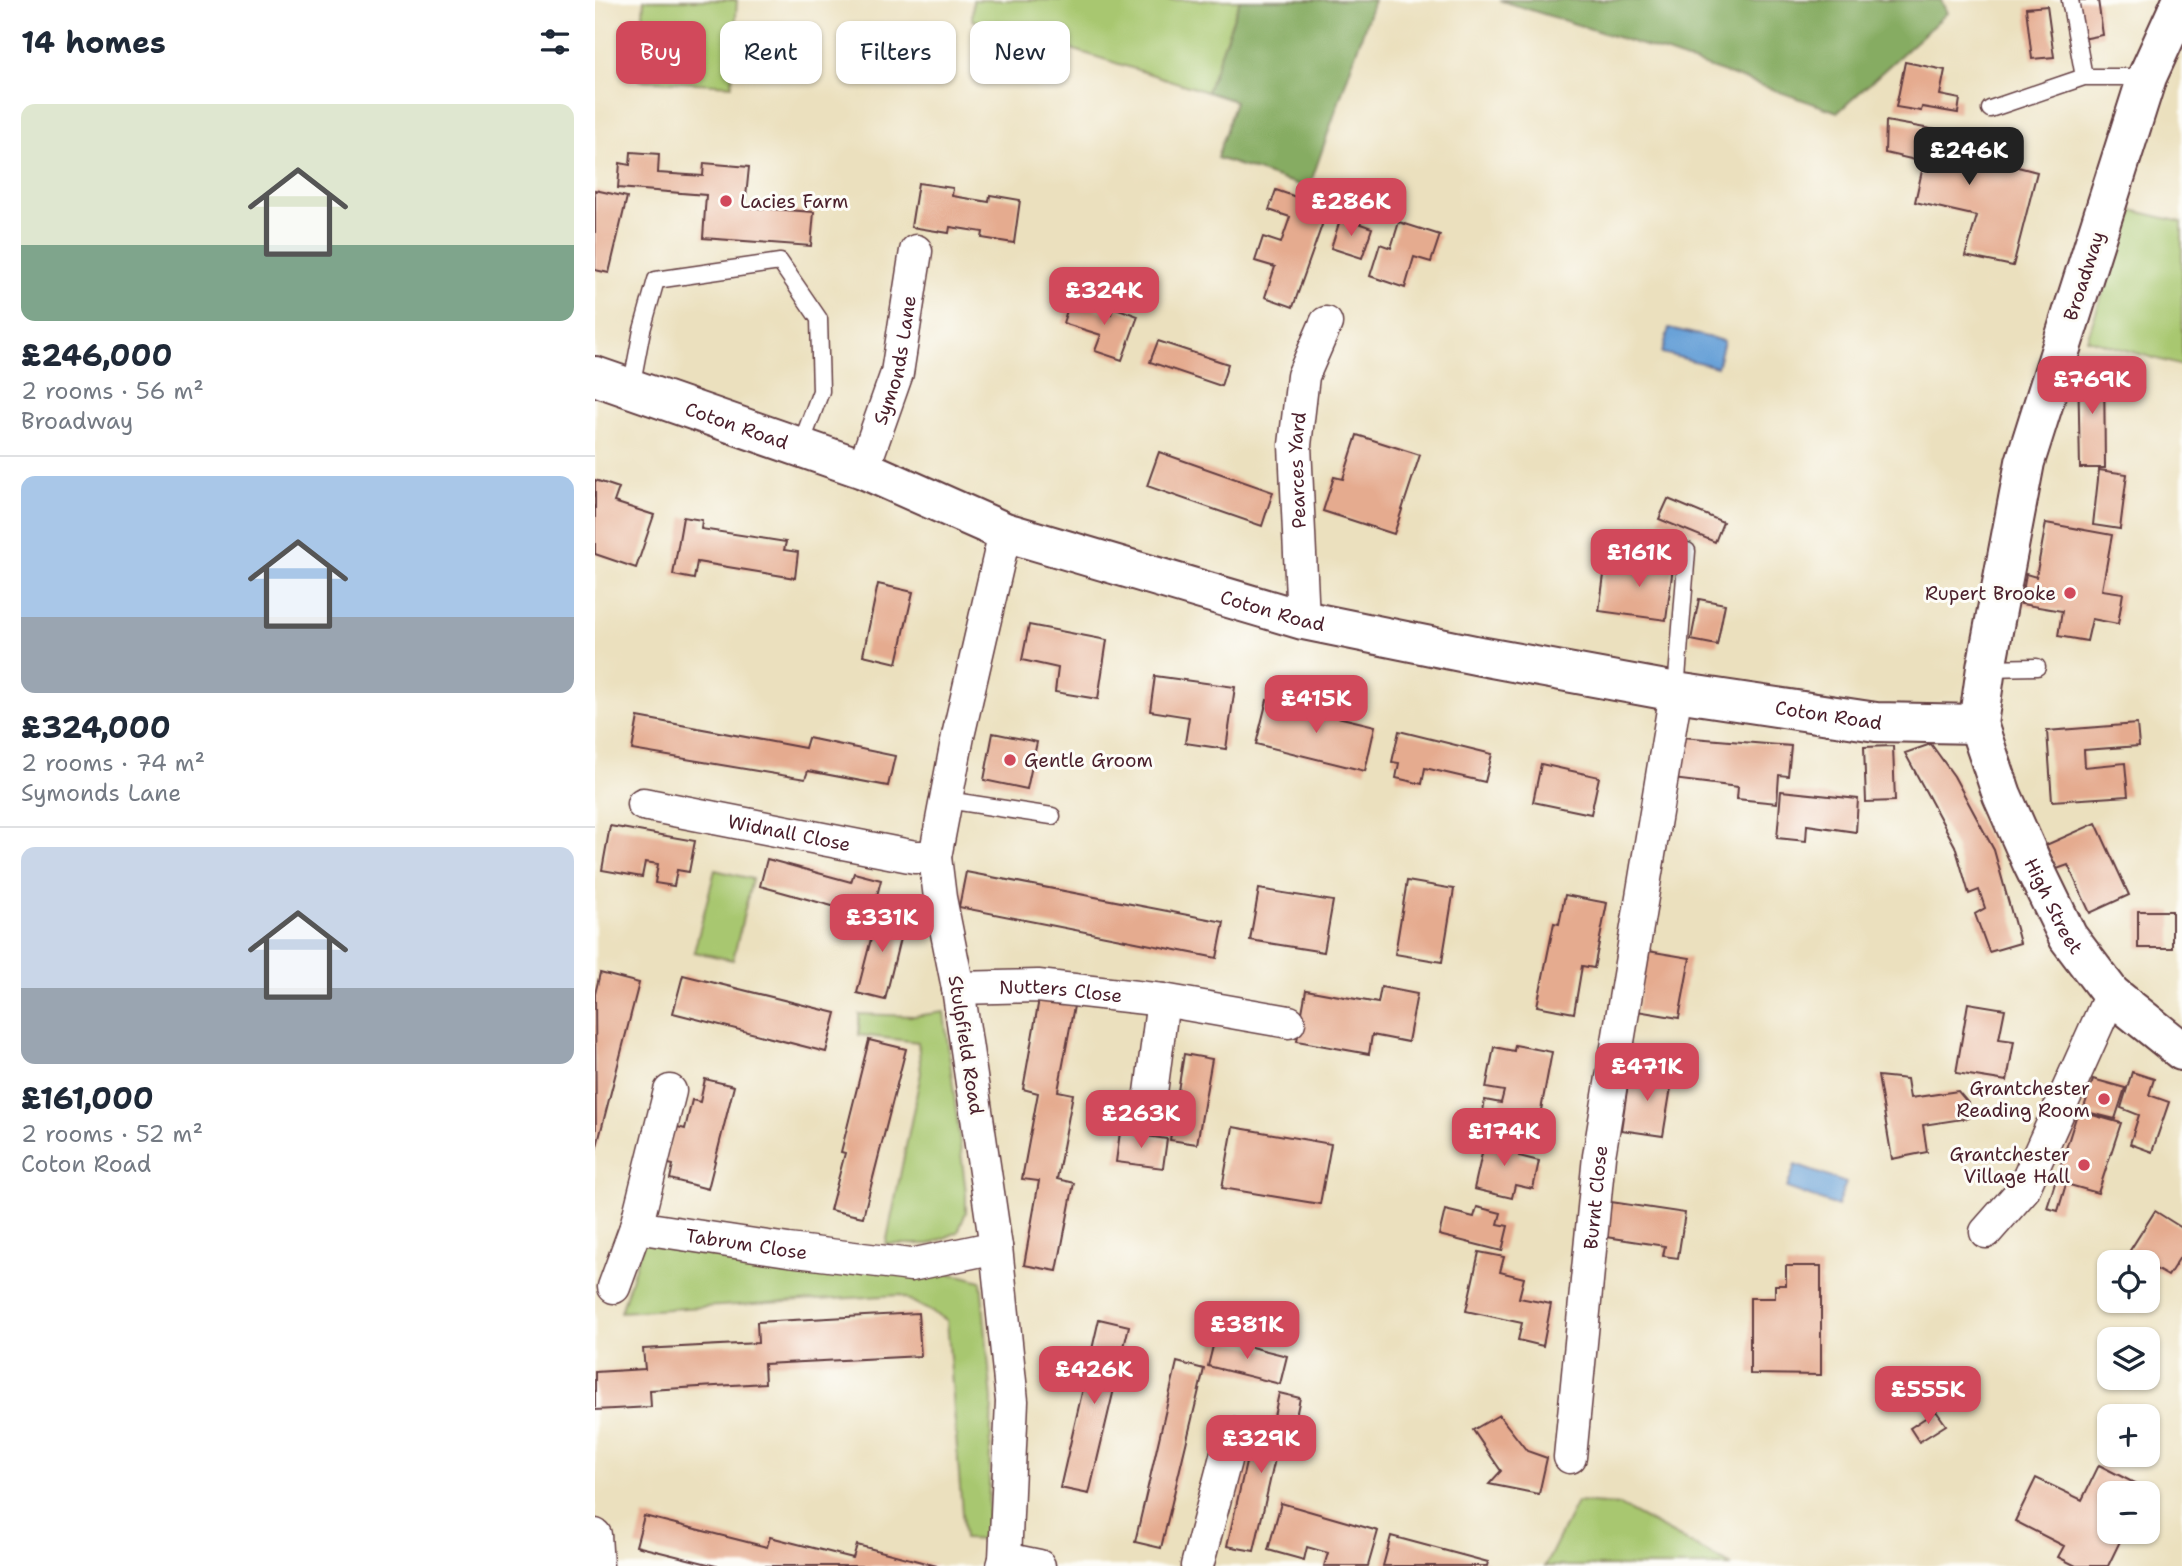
<!DOCTYPE html>
<html lang="en">
<head>
<meta charset="utf-8">
<style>
  body { margin:0; font-family:"Shantell Sans",sans-serif; background:#f2f2f3; color:#1f2937; height:100vh; display:flex; flex-direction:column; font-size:26px; white-space:nowrap }
  * { box-sizing:border-box; margin:0 }
  p { font-size:23px; color:#747a83 }
  .icon { flex:none; width:38px; height:38px; fill:none; stroke:currentColor; stroke-width:2; stroke-linecap:round; stroke-linejoin:round }
  .map { position:relative; flex:1; overflow:hidden }
  .panel { display:flex; flex-direction:column; background:#fff; width:595px }
  .panel>* { flex:none }
  .banner { position:absolute; left:21px; top:21px; width:665px; height:63px; display:flex; gap:14px }
  .fabs { position:absolute; left:1502px; top:1250px; display:grid; gap:14px }
  .fabs a { display:grid; place-items:center; width:63px; height:63px; border-radius:14px; background:#fff; box-shadow:0 2px 5px #0004; font-size:35px }
  .price { position:absolute; translate:-50% -60px; padding:0 16px; border-radius:14px; background:#d1495b; color:#fff; font-size:23px; line-height:46px; filter:drop-shadow(0 2px 4px #0008) }
  .price::after { content:''; position:absolute; left:50%; top:42px; width:21px; height:16px; margin-left:-10px; background:inherit; clip-path:polygon(0 0,100% 0,50% 100%) }
  .price.current { background:#222; color:#fff }
  ul { padding:0; list-style:none }
  li { display:grid; align-content:center; gap:14px; height:371px; padding:0 21px }
  li+li { border-top:2px solid #e0e1e3 }
  li span { display:grid; place-items:center; height:217px; border-radius:14px; color:#555 }
  li>.icon { margin-inline-start:auto }
  span .icon { width:126px; height:126px; fill:#fffc; stroke-width:1 }
  li b { font-size:30px }
  h2 { display:flex; justify-content:space-between; align-items:center; height:84px; padding:0 21px; font-size:30px }
  .chip { padding:0 24px; border-radius:14px; background:#fff; box-shadow:0 2px 5px #0004; font-size:24px; line-height:63px }
  .chip.current { background:#d1495b; color:#fff }
  main { display:flex; flex:1; min-height:0 }
  .map>svg:first-child { display:block }
  .green { fill:#a8c76f; stroke:#79734d; stroke-width:2 }
  .forest { fill:#86ac62; stroke:#686646; stroke-width:2 }
  .water { fill:#69a2d8; stroke:#5a6082; stroke-width:2 }
  .building { fill:#e5ab8f }
  .lines { fill:none; stroke-linecap:round; stroke-linejoin:round }
  .service-casing { stroke:#623c41; stroke-width:19 }
  .minor-casing { stroke:#623c41; stroke-width:35 }
  .tertiary-casing { stroke:#623c41; stroke-width:42 }
  .service { stroke:#fff; stroke-width:16 }
  .minor { stroke:#fff; stroke-width:32 }
  .tertiary { stroke:#fff; stroke-width:38 }
  .poi-dot { fill:#d1495b; stroke:#fdfcf7; stroke-width:2.5 }
  .labels { text-anchor:middle; dominant-baseline:central; stroke-width:6; stroke-linejoin:round; paint-order:stroke }
  .poi-label { font-size:19px; fill:#4a1f2b; stroke:#fdfcf7; text-anchor:end }
  .street-label { font-size:19px; fill:#4a1f2b; stroke:#fdfcf7 }
</style>
</head>
<body>
<main>
<section class="panel">
<h2>14 homes<svg class="icon" aria-label="filters" viewBox="0 0 24 24"><path d="M4 7h16M4 17h16"/><circle cx="9" cy="7" r="2"/><circle cx="15" cy="17" r="2"/></svg></h2>
<ul>
<li><span style="background:linear-gradient(#dfe7d0 65%,#7fa58c 0)"><svg class="icon" aria-label="home" viewBox="0 0 24 24"><path d="M3 11l9-7 9 7M6 9v11h12V9"/></svg></span><div><b>£246,000</b><p>2 rooms · 56 m²</p><p>Broadway</p></div></li>
<li><span style="background:linear-gradient(#a9c7e8 65%,#9aa5b1 0)"><svg class="icon" aria-label="home" viewBox="0 0 24 24"><path d="M3 11l9-7 9 7M6 9v11h12V9"/></svg></span><div><b>£324,000</b><p>2 rooms · 74 m²</p><p>Symonds Lane</p></div></li>
<li><span style="background:linear-gradient(#c9d6e8 65%,#9aa5b1 0)"><svg class="icon" aria-label="home" viewBox="0 0 24 24"><path d="M3 11l9-7 9 7M6 9v11h12V9"/></svg></span><div><b>£161,000</b><p>2 rooms · 52 m²</p><p>Coton Road</p></div></li>
</ul>
</section>
<div class="map">
<svg width="1587" height="1566" viewBox="0 0 1587 1566">
  <rect width="100%" height="100%" fill="#fdfcf7"/>
  <filter id="ink" filterUnits="userSpaceOnUse"><feTurbulence type="fractalNoise" baseFrequency=".0143" numOctaves="2"/><feDisplacementMap in="SourceGraphic" scale="14" xChannelSelector="R" yChannelSelector="G"/><feConvolveMatrix kernelMatrix="1 2 1 2 8 2 1 2 1" color-interpolation-filters="sRGB"/></filter>
  <filter id="wash" filterUnits="userSpaceOnUse"><feTurbulence type="fractalNoise" baseFrequency=".00686" numOctaves="4" result="noise"/><feDisplacementMap in="SourceGraphic" scale="28" xChannelSelector="R" yChannelSelector="G"/><feGaussianBlur stdDeviation="1.57" result="paint"/><feColorMatrix in="noise" values="0 0 0 0 0 0 0 0 0 0 0 0 0 0 0 0 0 1.4 0 .05"/><feComposite in="paint" operator="in"/></filter>
  <g filter="url(#wash)">
    <rect width="100%" height="100%" fill="#ebe0be"/>
    <path class="green" d="M49,0H142L137,85L44,80Z
      M378,0H645L612,92L464,45L377,20Z
      M1536,210L1587,222V366L1492,339Z
      M120,870L157,879L138,960L99,952Z
      M349,1012L371,1193V1212L363,1232L335,1244H291L326,1073L323,1042L264,1035V1014L319,1016Z
      M48,1242L334,1270L368,1276L386,1281L397,1400L392,1540L369,1539L352,1320L305,1295L26,1312Z
      M982,1502L1024,1505L1137,1566H950Z"/>
    <path class="forest" d="M645,0H779L714,188L622,158L640,101L612,92Z
      M904,0H1346L1352,13L1243,112L1072,53Z"/>
    <path class="water" d="M1074,328L1129,341L1122,367L1067,353Z
      M1200,1165L1251,1183L1242,1206L1192,1188Z"/>
    <g id="blocks">
      <path class="building" d="M1483,0H1503L1508,35L1487,39Z
        M1452,6L1459,57L1437,59L1431,8Z
        M1310,62L1350,70L1345,95L1365,99L1363,113L1327,107L1326,111L1301,107Z
        M1291,121L1364,134L1354,168L1367,171L1372,153L1378,156L1381,134L1398,136L1396,160L1442,172L1418,266L1370,256L1382,216L1320,202L1329,162L1290,153Z
        M36,152L64,154L63,173L108,176L109,163L154,167L150,207L219,212L216,246L108,238L111,195L23,188L25,163L35,165Z
        M323,183L358,188L357,196L394,202L395,195L425,200L419,243L387,238L388,232L355,227L354,233L316,227Z
        M0,190L32,197L14,273L0,270Z
        M681,190L733,208L698,307L670,297L680,267L660,261L668,237L686,243L695,217L674,210Z
        M746,217L777,228L767,258L736,248Z
        M804,222L845,235L836,262L819,257L810,288L775,276L785,244L796,248Z
        M475,301L516,314L518,307L543,316L527,360L500,351L506,335L468,323Z
        M563,341L633,364L626,386L555,362Z
        M1483,365H1509L1510,468H1485Z
        M762,435L825,455L799,534L728,511L739,477L748,479Z
        M564,452L678,492L667,526L552,486Z
        M1504,470L1532,474L1525,529L1498,525Z
        M0,480L24,488L19,502L59,515L41,568L0,554Z
        M1073,499L1128,522L1120,542L1064,519Z
        M88,517L107,520L106,529L191,542L189,550L203,552L200,578L102,562L99,579L78,575Z
        M1451,523L1517,535L1507,590L1528,593L1523,624L1497,619L1492,641L1463,636L1467,611L1426,604L1431,574L1441,577Z
        M1039,555L1079,560L1071,620L1004,611L1010,568L1036,572Z
        M283,584L318,592L302,663L268,655Z
        M1104,599L1130,604L1122,645L1096,640Z
        M434,625L512,640L503,699L460,692L463,668L427,660Z
        M560,676L640,687L631,749L590,743L594,717L555,711Z
        M672,700L780,726L770,771L661,744Z
        M43,717L210,748L213,738L300,756L293,786L213,771L210,779L37,750Z
        M1542,724L1544,746L1489,750L1490,767L1530,763L1533,796L1457,801L1452,731Z
        M804,731L897,754L890,782L830,768L827,784L801,778L804,763L797,762Z
        M398,733L442,742L432,789L389,780Z
        M1074,736L1196,746L1193,776L1184,775L1182,803L1142,799L1143,787L1069,778Z
        M1336,744L1359,776L1399,850L1425,943L1394,952L1380,914L1390,908L1384,890L1374,894L1360,846L1310,753Z
        M1298,746L1300,801L1271,802L1269,747Z
        M946,764L1004,777L996,814L938,802Z
        M1186,791L1263,799L1261,832L1212,825L1211,841L1182,838Z
        M1501,823L1534,895L1495,913L1473,865L1462,869L1451,845Z
        M15,826L100,841L94,872L82,870L79,886L60,883L63,864L50,862L47,877L7,870Z
        M172,859L256,882L259,873L286,880L279,907L251,899L248,909L165,886Z
        M371,872L629,922L622,958L364,907Z
        M812,881L859,889L847,962L800,954Z
        M664,889L738,901L729,952L655,940Z
        M970,895L1012,903L999,968L987,966L979,1013L942,1006L959,923L964,924Z
        M284,908L311,914L290,1000L262,993Z
        M1543,911H1577V948H1543Z
        M1053,951L1095,958L1084,1018L1042,1011Z
        M5,973L44,983L1,1150L0,994Z
        M88,975L241,1013L231,1052L78,1013Z
        M786,987L822,994L813,1042L777,1035L774,1054L702,1041L711,990L783,1003Z
        M444,999L479,1006L463,1091L478,1094L462,1179L479,1183L462,1271L429,1265L444,1181L427,1179L443,1093L428,1089Z
        M1373,1003L1410,1009L1404,1039L1419,1041L1412,1081L1361,1073Z
        M274,1040L311,1049L268,1217L235,1210L250,1153L246,1152Z
        M920,1045L957,1052L943,1126L887,1116L890,1100L906,1103L909,1091L891,1088L899,1047L919,1051Z
        M589,1054L617,1059L602,1144L575,1140Z
        M1035,1070L1078,1075L1068,1136L1026,1130Z
        M1537,1072L1559,1079L1554,1095L1574,1102L1557,1152L1535,1144L1544,1115L1526,1108Z
        M1283,1076L1312,1079L1315,1098L1363,1091L1373,1103L1374,1118L1328,1125L1332,1152L1297,1159Z
        M110,1079L139,1086L113,1189L75,1179L78,1165L70,1163L79,1126L90,1129L97,1100L105,1102Z
        M1498,1079L1530,1088L1520,1119L1488,1111Z
        M1483,1111L1526,1123L1503,1193L1471,1184L1463,1211L1452,1208Z
        M638,1127L736,1144L725,1204L627,1188Z
        M525,1132L572,1139L568,1168L521,1162Z
        M891,1136L927,1144L924,1156L944,1161L938,1189L920,1185L917,1198L879,1189Z
        M1016,1202L1090,1213L1083,1258L1068,1256L1070,1246L1011,1237Z
        M882,1207L906,1213L903,1224L913,1226L907,1251L844,1235L850,1210L879,1217Z
        M1560,1211L1587,1228V1254L1573,1276L1552,1264V1262L1534,1252Z
        M884,1252L909,1257L905,1272L929,1278L924,1298L956,1304L948,1346L923,1340L927,1323L871,1311Z
        M1191,1266H1226V1375L1155,1374V1298H1180V1285H1191Z
        M323,1313L326,1356L169,1364L170,1383L55,1390L56,1407L0,1410V1372L50,1369L48,1349L163,1343L162,1322Z
        M504,1319L534,1326L494,1494L465,1488Z
        M620,1338L692,1356L685,1384L613,1366Z
        M582,1362L609,1369L566,1548L540,1542Z
        M684,1393L705,1398L696,1440L685,1437L659,1551L632,1546L658,1432L675,1435Z
        M1341,1411L1351,1425L1324,1442L1315,1428Z
        M904,1415L932,1451L952,1458L944,1494L894,1484L906,1471L878,1430Z
        M1504,1465L1551,1489L1549,1493H1514V1531H1530L1513,1566H1481L1463,1557L1469,1546L1420,1521L1441,1478L1487,1500Z
        M686,1503L783,1531L773,1566H729L733,1553L712,1547L709,1560L673,1550Z
        M49,1516L172,1547L175,1537L258,1558L262,1545L342,1566H121L41,1546Z
        M796,1536L893,1562L892,1566H788Z"/>
    </g>
  </g>
  <g filter="url(#ink)">
    <use href="#blocks" fill-opacity="0" stroke="#623c41" stroke-width="2"/>
    <g class="lines">
      <defs>
        <path id="service" d="M1475,0L1489,77H1551
          M1395,109L1489,77
          M36,388L47,330L61,280L185,262L224,319L226,391L205,447
          M1391,668L1442,667
          M1081,691L1092,551
          M352,800L457,816"/>
        <g id="minor">
          <path id="s1" d="M268,469L302,373L321,251"/>
          <path id="s2" d="M708,620L700,445L708,376L731,323"/>
          <path id="s3" d="M48,804L320,857H340"/>
          <path id="s4" d="M363,988L443,986L568,1000L694,1022"/>
          <path id="s5" d="M75,1091L41,1227L193,1250L316,1265L401,1247"/>
          <path d="M553,1116L568,1000"/>
          <path d="M1391,1232L1428,1190L1516,994"/>
          <path d="M19,1287L41,1227"/>
          <path id="s6" d="M975,1457L1004,1156L1081,692"/>
          <path d="M0,1535L2,1566"/>
          <path d="M410,1559L444,1566"/>
          <path d="M408,1566L410,1559L417,1401L401,1247L363,988L345,898L340,857L363,736L410,532"/>
          <path d="M602,1566L637,1434"/>
        </g>
        <g id="tertiary">
          <path id="s7" d="M1587,0L1552,77L1430,462L1391,668L1383,724L1407,795L1437,863L1473,937L1516,994L1587,1051"/>
          <path id="s8" d="M0,376L268,469L410,532L708,620L885,656L1081,692L1281,722L1383,724"/>
        </g>
      </defs>
      <use href="#service" class="service-casing"/>
      <use href="#minor" class="minor-casing"/>
      <use href="#tertiary" class="tertiary-casing"/>
      <use href="#service" class="service"/>
      <use href="#minor" class="minor"/>
      <use href="#tertiary" class="tertiary"/>
    </g>
  </g>
  <g class="poi-dot">
    <circle cx="131" cy="201" r="7"/>
    <circle cx="1475" cy="593" r="7"/>
    <circle cx="415" cy="760" r="7"/>
    <circle cx="1509" cy="1099" r="7"/>
    <circle cx="1489" cy="1165" r="7"/>
  </g>
  <g class="labels">
    <g class="poi-label">
      <text x="145" y="201" text-anchor="start">Lacies Farm</text>
      <text x="1461" y="593">Rupert Brooke</text>
      <text x="429" y="760" text-anchor="start">Gentle Groom</text>
      <text x="1495" y="1088">Grantchester<tspan x="1495" dy="22">Reading Room</tspan></text>
      <text x="1475" y="1154">Grantchester<tspan x="1475" dy="22">Village Hall</tspan></text>
    </g>
    <g class="street-label">
      <text transform="translate(1489 276) rotate(-72)">Broadway</text>
      <text stroke="none"><textPath href="#s1" startOffset="114">Symonds Lane</textPath></text>
      <text stroke="none"><textPath href="#s8" startOffset="150">Coton Road</textPath></text>
      <text stroke="none"><textPath href="#s2" startOffset="150">Pearces Yard</textPath></text>
      <text stroke="none"><textPath href="#s8" startOffset="718">Coton Road</textPath></text>
      <text stroke="none"><textPath href="#s8" startOffset="1284">Coton Road</textPath></text>
      <text stroke="none"><textPath href="#s3" startOffset="149">Widnall Close</textPath></text>
      <text stroke="none"><textPath href="#s7" startOffset="952">High Street</textPath></text>
      <text stroke="none"><textPath href="#s4" startOffset="103">Nutters Close</textPath></text>
      <text transform="translate(371 1045) rotate(81)">Stulpfield Road</text>
      <text stroke="none"><textPath href="#s6" startOffset="261">Burnt Close</textPath></text>
      <text stroke="none"><textPath href="#s5" startOffset="252">Tabrum Close</textPath></text>
    </g>
  </g>
</svg>
<div class="fabs">
<a><svg class="icon" aria-label="locate" viewBox="0 0 24 24"><circle cx="12" cy="12" r="6"/><path d="M12 2v4M12 18v4M2 12h4M18 12h4"/></svg></a>
<a><svg class="icon" aria-label="layers" viewBox="0 0 24 24"><path d="M12 4l9 5-9 5-9-5zM3 14l9 5 9-5"/></svg></a>
<a>+</a>
<a>−</a>
</div>
<b class="price current" style="left:1374px;top:187px">£246K</b>
<b class="price" style="left:756px;top:238px">£286K</b>
<b class="price" style="left:509px;top:327px">£324K</b>
<b class="price" style="left:1497px;top:416px">£769K</b>
<b class="price" style="left:1044px;top:589px">£161K</b>
<b class="price" style="left:721px;top:735px">£415K</b>
<b class="price" style="left:287px;top:954px">£331K</b>
<b class="price" style="left:1052px;top:1103px">£471K</b>
<b class="price" style="left:546px;top:1150px">£263K</b>
<b class="price" style="left:909px;top:1168px">£174K</b>
<b class="price" style="left:652px;top:1361px">£381K</b>
<b class="price" style="left:499px;top:1406px">£426K</b>
<b class="price" style="left:1333px;top:1426px">£555K</b>
<b class="price" style="left:666px;top:1475px">£329K</b>
<div class="banner">
<a class="chip current">Buy</a>
<a class="chip">Rent</a>
<a class="chip">Filters</a>
<a class="chip">New</a>
</div>
</div>
</main>
</body>
</html>
